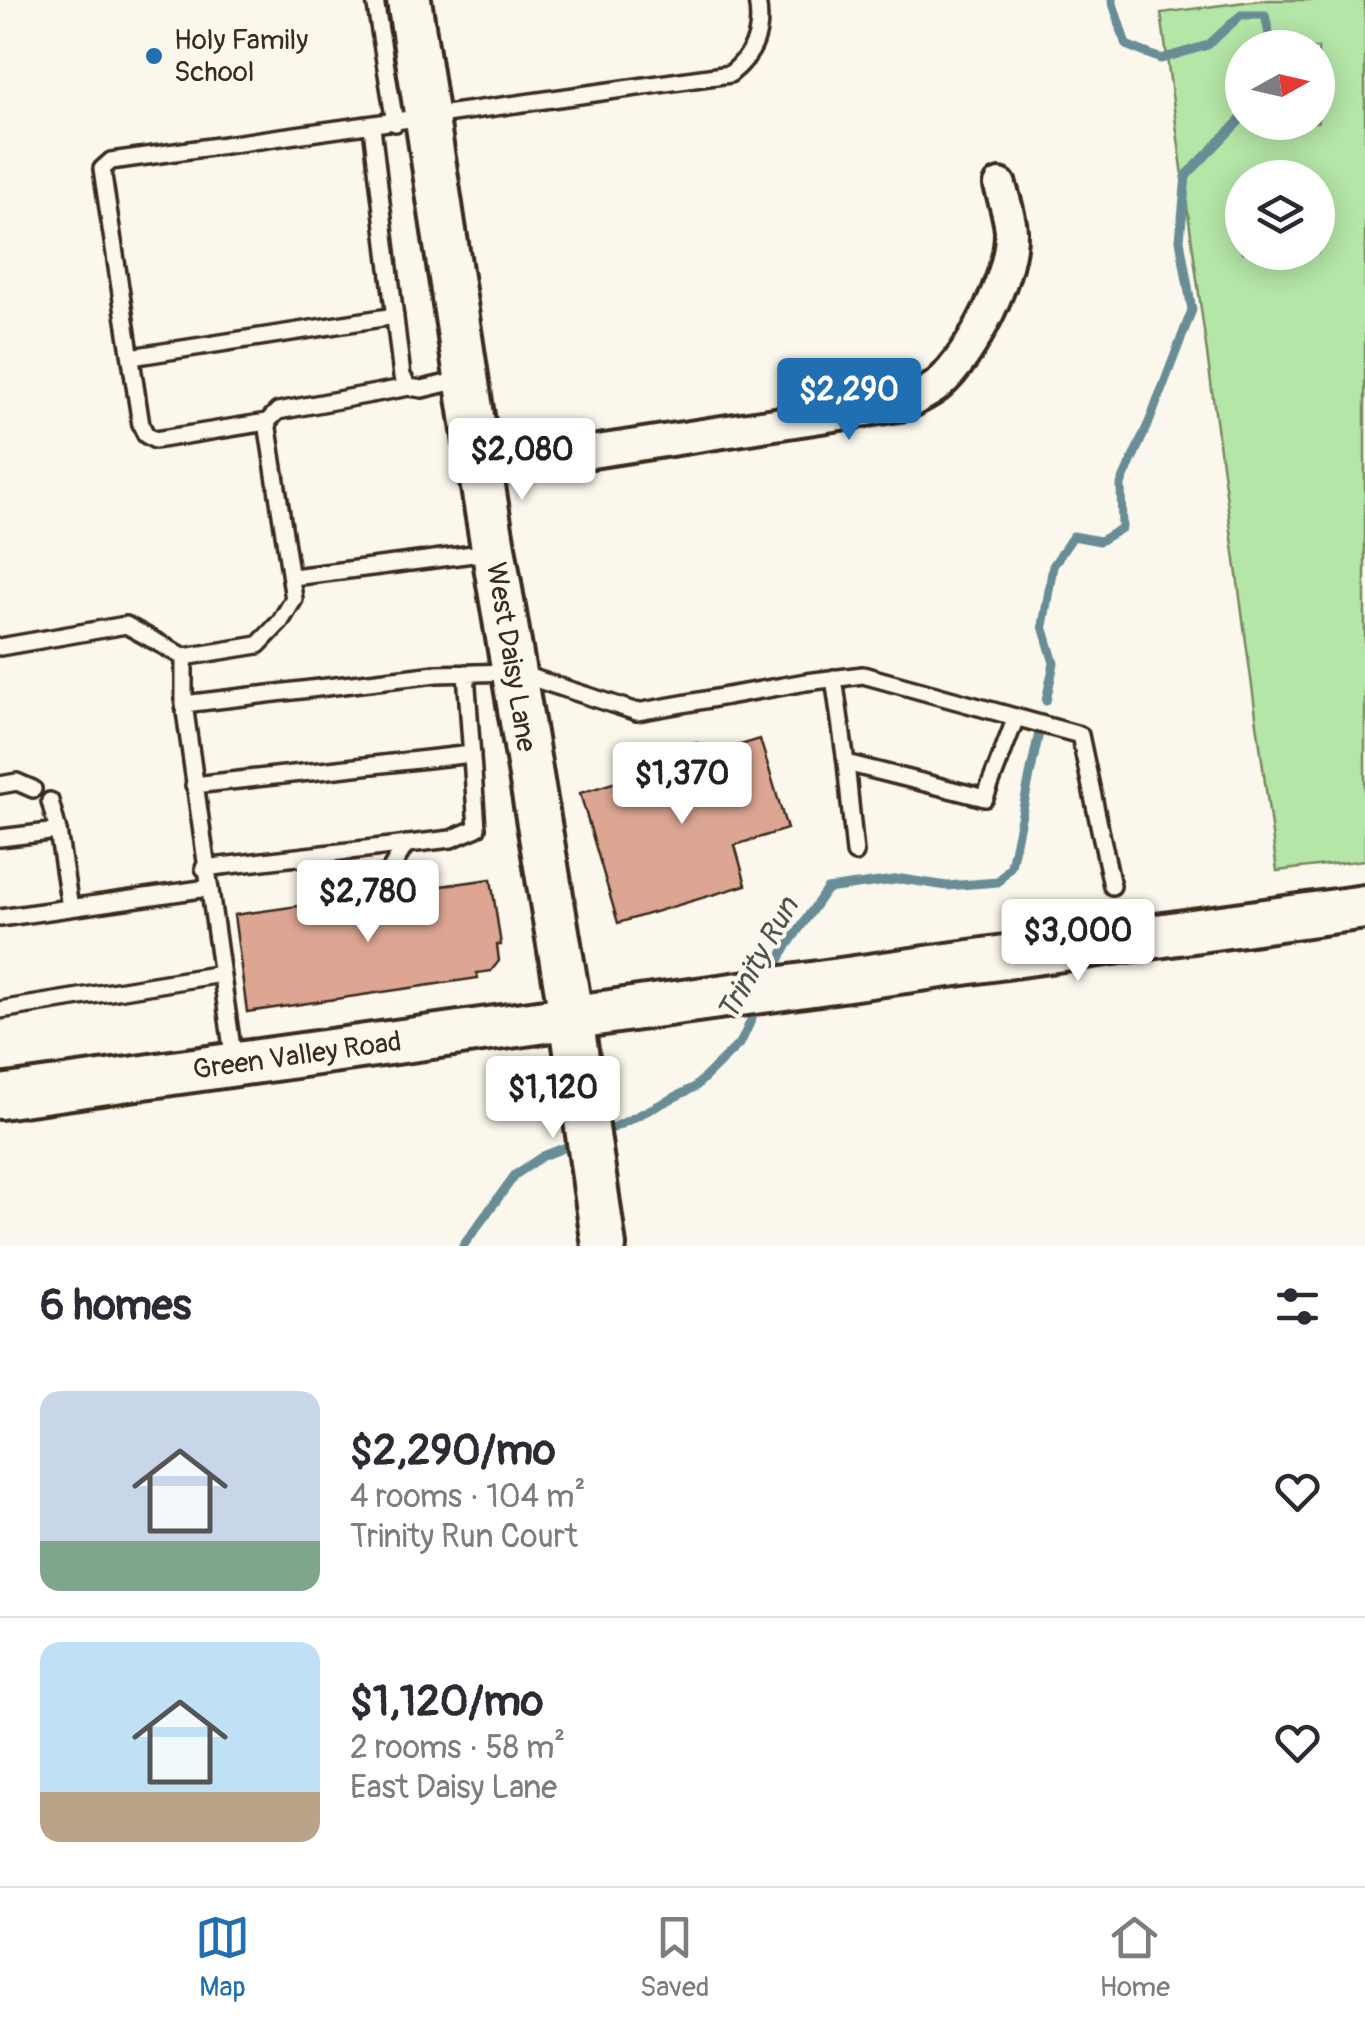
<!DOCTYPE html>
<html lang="en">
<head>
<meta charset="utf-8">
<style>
  body { margin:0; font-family:Pangolin,sans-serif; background:#f2f2f3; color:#2b2b33; height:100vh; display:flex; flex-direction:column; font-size:38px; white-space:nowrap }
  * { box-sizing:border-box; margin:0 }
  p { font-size:32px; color:#7c7c81 }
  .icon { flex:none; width:55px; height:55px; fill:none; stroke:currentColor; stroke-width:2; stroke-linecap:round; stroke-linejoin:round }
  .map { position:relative; height:1246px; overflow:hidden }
  .panel { display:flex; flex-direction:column; background:#fff; flex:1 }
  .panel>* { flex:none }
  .needle { width:65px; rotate:82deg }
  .fabs { position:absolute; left:1225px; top:30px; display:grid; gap:20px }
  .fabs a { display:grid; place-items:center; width:110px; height:110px; border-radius:50%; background:#fff; box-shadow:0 5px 25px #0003; font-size:50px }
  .price { position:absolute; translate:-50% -85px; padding:0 22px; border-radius:10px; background:#fff; color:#222; font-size:32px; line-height:65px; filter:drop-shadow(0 2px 5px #0008) }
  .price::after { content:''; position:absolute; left:50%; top:60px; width:30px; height:22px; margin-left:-15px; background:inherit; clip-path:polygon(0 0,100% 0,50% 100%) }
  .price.selected { background:#1f6fb2; color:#fff }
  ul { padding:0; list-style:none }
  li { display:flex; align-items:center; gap:30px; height:250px; padding:0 40px }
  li+li { border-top:2px solid #e1e1e2 }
  li span { display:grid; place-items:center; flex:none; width:280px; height:200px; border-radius:20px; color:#555 }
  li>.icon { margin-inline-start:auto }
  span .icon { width:120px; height:120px; fill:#fffc; stroke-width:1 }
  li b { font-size:42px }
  h2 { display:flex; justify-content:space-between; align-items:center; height:120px; padding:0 40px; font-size:42px }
  .dock { display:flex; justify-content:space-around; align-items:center; height:140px; border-top:2px solid #e1e1e2; background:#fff; font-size:28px; color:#7c7c81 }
  .dock a { display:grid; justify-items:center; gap:5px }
  .dock .selected { color:#1f6fb2 }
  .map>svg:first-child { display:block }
  .green { fill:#b4e6a7; stroke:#788862; stroke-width:2.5; fill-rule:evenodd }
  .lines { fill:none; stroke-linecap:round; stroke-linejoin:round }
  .stream { stroke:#678d95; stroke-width:9 }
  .building { fill:#dca692; stroke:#3b2a1e; stroke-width:2.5 }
  .lane-casing { stroke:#3b2a1e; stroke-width:22 }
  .street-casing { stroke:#3b2a1e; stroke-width:38 }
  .secondary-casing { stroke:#3b2a1e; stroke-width:50 }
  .lane { stroke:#fbf7ec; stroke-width:15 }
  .street { stroke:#fbf7ec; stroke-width:30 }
  .secondary { stroke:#fbf7ec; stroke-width:42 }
  .poi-dot { fill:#1f6fb2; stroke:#fbf7ec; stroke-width:4 }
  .labels { text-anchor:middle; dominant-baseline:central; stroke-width:8; stroke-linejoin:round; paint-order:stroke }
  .poi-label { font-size:28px; fill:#3b2a1e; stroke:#fbf7ec; text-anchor:start }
  .street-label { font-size:28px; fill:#3b2a1e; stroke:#fbf7ec }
  .water-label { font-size:30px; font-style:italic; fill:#4d5350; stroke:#fbf7ec }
</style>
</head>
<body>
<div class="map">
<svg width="1365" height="1246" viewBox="0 0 1365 1246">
  <rect width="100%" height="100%" fill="#fbf7ec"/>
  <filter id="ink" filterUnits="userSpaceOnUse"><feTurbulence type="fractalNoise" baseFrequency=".01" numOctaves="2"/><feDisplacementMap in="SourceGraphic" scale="20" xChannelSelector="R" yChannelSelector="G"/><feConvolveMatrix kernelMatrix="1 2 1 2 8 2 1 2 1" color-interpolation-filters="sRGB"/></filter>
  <g filter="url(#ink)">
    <path class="green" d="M1260,0H1365V860L1277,871L1161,13ZM1242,48H1318V122H1242ZM1242,178H1318V252H1242Z"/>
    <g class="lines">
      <path class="stream" d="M1112,0L1126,45L1161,59L1208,45L1241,15H1265L1272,48
        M1046,701L1054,663L1043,626L1053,566L1073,536L1100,541L1122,528L1121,484L1150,420L1192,310L1180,240L1186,176L1242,118
        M772,976L783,952L827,889L902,879L947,886L998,882L1011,866L1041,723
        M599,1135L695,1087L741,1042L759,1003
        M463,1246L515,1175L543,1156L579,1142"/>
    </g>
    <path class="building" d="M760,739L787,829L735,845L746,885L618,923L580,793L656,770L653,760L658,759L657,755L697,743L701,757Z
      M491,879L501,945H497L499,961L491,971L477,973L478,978L247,1012L234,915Z"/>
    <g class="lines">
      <defs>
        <path id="lane" d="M375,0L395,123
          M372,127L402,376L409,387L422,389L464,379
          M131,357L395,316
          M267,422L155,440L146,435L141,425L102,169L111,161L730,74C755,54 763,32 757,0
          M293,577L489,552
          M0,647L126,625L184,657V704
          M184,657L258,645L280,622L294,599L267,422L278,411L409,387
          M834,678L846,763L985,798L1015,720
          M846,763L855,853
          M0,785L17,782L33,789
          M194,785L472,754
          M50,801L58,831
          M0,838L58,831L70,907
          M298,857C334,876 347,883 388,874L406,844
          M204,868L451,839L477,828L466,673
          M0,918L208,888
          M0,1010L221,974
          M234,1062L184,704L436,674L514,672L637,712L806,682L863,675L1080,735L1112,886"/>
        <path id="street" d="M480,469L906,404C916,398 930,392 939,384C972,354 1012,276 1011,231C1010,216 1004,200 1000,185"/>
        <g id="secondary">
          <path id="s1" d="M409,0L480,469L571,1016L604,1246"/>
          <path id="s2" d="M0,1097L1365,907"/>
        </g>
      </defs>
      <use href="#lane" class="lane-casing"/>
      <use href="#street" class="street-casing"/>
      <use href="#secondary" class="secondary-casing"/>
      <use href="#lane" class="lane"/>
      <use href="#street" class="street"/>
      <use href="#secondary" class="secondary"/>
    </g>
  </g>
  <circle class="poi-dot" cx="154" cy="56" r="10"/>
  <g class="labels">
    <g class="poi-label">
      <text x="174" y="40">Holy Family<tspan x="174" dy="32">School</tspan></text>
    </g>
    <g class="street-label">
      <text stroke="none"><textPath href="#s1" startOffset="665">West Daisy Lane</textPath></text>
      <text stroke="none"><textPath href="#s2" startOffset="300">Green Valley Road</textPath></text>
    </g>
    <g class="water-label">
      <text transform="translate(758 959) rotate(-61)">Trinity Run</text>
    </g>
  </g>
</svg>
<div class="fabs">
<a><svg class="needle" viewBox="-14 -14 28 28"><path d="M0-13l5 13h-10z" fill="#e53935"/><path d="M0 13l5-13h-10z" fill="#7c7c81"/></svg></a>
<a><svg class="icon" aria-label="layers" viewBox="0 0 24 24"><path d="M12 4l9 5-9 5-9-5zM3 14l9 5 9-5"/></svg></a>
</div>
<b class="price selected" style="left:849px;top:443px">$2,290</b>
<b class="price" style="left:522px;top:503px">$2,080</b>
<b class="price" style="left:682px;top:827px">$1,370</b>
<b class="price" style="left:368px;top:945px">$2,780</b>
<b class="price" style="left:1078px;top:984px">$3,000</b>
<b class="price" style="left:553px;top:1141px">$1,120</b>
</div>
<section class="panel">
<h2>6 homes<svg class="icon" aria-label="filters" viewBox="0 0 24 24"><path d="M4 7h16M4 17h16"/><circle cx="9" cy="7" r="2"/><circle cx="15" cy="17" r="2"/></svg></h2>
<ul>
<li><span style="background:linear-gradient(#c9d6e8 75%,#7fa58c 0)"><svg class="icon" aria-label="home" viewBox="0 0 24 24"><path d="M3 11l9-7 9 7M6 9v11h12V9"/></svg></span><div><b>$2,290/mo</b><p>4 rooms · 104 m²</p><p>Trinity Run Court</p></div><svg class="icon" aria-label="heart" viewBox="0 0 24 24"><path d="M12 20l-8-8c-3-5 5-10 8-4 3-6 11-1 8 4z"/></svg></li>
<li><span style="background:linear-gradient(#bfe0f5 75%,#b9a48a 0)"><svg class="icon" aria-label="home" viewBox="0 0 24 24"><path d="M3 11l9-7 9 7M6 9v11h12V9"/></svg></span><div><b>$1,120/mo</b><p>2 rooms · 58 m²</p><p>East Daisy Lane</p></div><svg class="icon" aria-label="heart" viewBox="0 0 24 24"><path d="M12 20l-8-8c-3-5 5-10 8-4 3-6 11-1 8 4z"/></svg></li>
</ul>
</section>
<nav class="dock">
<a class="selected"><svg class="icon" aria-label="map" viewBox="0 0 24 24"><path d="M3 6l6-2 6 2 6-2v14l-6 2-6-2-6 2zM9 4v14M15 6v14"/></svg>Map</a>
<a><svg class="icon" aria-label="saved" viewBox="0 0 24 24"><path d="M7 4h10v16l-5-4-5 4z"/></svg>Saved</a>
<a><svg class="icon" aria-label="home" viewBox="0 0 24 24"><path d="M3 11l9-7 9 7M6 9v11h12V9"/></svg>Home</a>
</nav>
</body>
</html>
